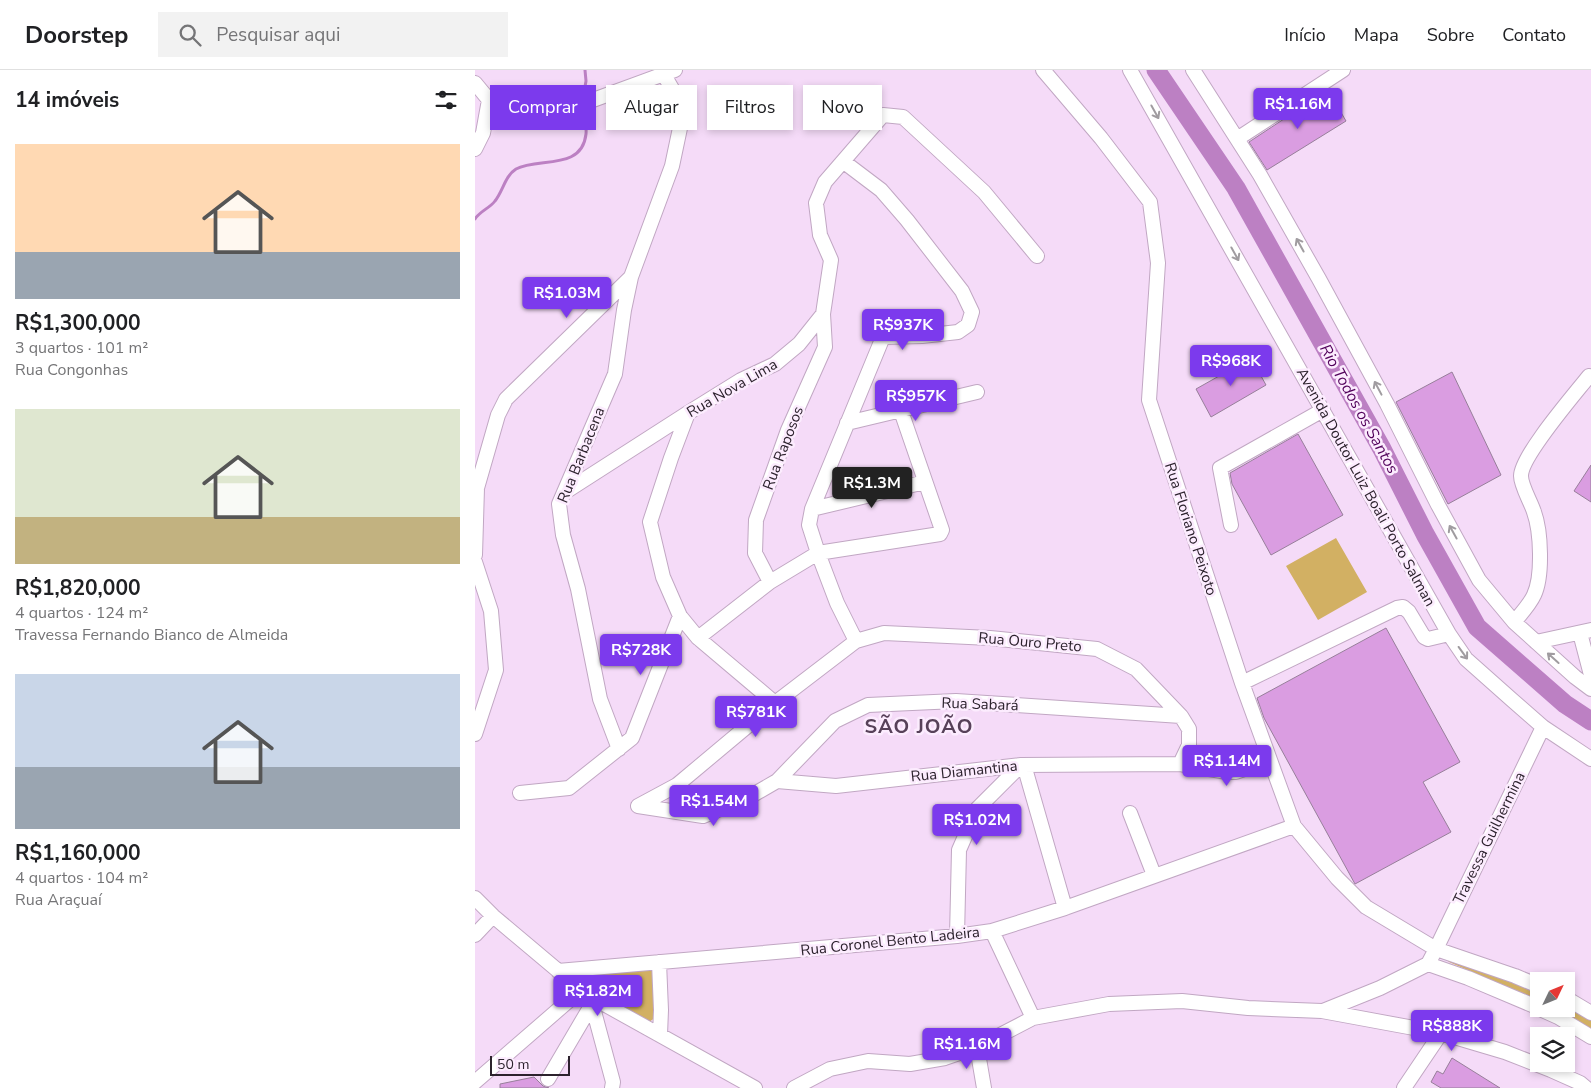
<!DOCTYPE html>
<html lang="pt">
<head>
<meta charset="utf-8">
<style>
  body { margin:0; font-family:"Nunito Sans",sans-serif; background:#f2f2f2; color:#202124; height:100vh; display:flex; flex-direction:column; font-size:19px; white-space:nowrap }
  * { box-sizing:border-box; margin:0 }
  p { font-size:16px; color:#757577 }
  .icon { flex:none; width:28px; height:28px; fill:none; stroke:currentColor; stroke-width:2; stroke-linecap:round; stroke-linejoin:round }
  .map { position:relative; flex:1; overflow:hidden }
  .panel { display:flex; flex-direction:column; background:#fff; width:475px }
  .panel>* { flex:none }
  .guide { position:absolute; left:15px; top:15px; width:475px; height:45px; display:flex; gap:10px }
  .needle { width:32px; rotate:47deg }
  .controls { position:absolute; left:1055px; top:902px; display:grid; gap:10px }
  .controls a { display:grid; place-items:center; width:45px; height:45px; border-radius:0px; background:#fff; box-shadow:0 2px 8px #0003; font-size:25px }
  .scale { position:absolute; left:15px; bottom:12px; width:80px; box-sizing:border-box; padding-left:5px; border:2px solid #2c222d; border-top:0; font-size:14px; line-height:18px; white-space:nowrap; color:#2c222d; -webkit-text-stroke:4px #fcecfe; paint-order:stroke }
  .price { position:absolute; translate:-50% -42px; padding:0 11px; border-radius:5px; background:#7c3aed; color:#fff; font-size:16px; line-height:32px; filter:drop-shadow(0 1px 2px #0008) }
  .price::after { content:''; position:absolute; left:50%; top:30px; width:15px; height:11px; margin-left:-8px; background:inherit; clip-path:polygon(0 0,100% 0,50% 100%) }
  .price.active { background:#222; color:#fff }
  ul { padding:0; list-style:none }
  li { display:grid; align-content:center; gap:10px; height:265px; padding:0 15px }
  li span { display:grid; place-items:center; height:155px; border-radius:0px; color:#555 }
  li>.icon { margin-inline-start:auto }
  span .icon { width:90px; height:90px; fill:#fffc; stroke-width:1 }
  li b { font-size:21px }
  h2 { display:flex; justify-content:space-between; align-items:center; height:60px; padding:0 15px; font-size:21px }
  .pill { padding:0 18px; border-radius:0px; background:#fff; box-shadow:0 2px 8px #0003; font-size:18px; line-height:45px }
  .pill.active { background:#7c3aed; color:#fff }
  header { display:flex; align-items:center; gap:30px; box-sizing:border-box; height:70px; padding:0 25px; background:#fff; border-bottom:1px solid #e0e0e0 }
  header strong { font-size:24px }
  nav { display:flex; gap:28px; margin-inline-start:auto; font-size:18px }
  .search { width:350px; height:45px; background:#f2f2f2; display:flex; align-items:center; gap:12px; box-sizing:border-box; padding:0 18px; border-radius:0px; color:#757577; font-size:19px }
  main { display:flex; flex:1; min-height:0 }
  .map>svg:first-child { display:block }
  .green { fill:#d2b063 }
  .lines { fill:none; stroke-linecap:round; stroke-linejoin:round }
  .stream { stroke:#bc80c3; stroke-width:3 }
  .river { stroke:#bc80c3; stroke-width:19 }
  .building { fill:#da9de1; stroke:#977f9a }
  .minor-casing { stroke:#c1a7c3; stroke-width:16 }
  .minor { stroke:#fff; stroke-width:14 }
  .oneway { stroke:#a09ca0 }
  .labels { text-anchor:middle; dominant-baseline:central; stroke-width:5; stroke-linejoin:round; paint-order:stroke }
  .street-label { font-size:15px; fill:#2c222d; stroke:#fcecfe }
  .water-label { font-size:16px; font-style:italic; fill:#52035b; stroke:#fcecfe }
  .district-label { font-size:20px; font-weight:bold; letter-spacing:1px; fill:#574159; stroke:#fcecfe }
</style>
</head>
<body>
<header>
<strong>Doorstep</strong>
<div class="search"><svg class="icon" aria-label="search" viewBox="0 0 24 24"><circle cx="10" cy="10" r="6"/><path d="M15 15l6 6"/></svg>Pesquisar aqui</div>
<nav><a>Início</a><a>Mapa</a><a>Sobre</a><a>Contato</a></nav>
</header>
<main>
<section class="panel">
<h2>14 imóveis<svg class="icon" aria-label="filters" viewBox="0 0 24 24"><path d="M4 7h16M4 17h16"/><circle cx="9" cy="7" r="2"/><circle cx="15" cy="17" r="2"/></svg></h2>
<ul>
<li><span style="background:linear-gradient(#ffd9b3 70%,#9aa5b1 0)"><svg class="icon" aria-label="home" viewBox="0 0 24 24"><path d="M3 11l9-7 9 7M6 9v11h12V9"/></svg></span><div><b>R$1,300,000</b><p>3 quartos · 101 m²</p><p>Rua Congonhas</p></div></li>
<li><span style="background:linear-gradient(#dfe7d0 70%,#c2b280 0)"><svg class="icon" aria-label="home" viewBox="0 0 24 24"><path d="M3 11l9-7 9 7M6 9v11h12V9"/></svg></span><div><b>R$1,820,000</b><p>4 quartos · 124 m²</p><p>Travessa Fernando Bianco de Almeida</p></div></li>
<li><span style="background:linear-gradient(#c9d6e8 60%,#9aa5b1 0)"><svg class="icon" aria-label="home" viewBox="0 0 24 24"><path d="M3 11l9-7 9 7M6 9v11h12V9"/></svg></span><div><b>R$1,160,000</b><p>4 quartos · 104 m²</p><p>Rua Araçuaí</p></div></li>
</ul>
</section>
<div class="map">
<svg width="1116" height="1018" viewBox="0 0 1116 1018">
  <rect width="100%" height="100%" fill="#f5dbf8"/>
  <path class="green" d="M861,468L892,522L843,550L811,496Z
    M967,884L1064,920V931L974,892Z
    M176,896L185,944L173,953L111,917L94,902Z
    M1091,934L1116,947V959L1079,939H1091Z"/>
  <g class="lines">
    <path class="stream" d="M108,28L111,11L110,0
      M0,149C5,141 15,138 20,131C28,121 30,106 41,99C63,87 107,101 111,64C112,54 108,44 108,34"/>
    <path class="river" d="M681,0L761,118L907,379L950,464L1002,557L1090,634L1116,651"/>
  </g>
  <path class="building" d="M853,20L871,51L792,100L774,72Z
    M776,288L791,315L736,347L721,319Z
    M977,302L1026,405L973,434L921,332Z
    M823,364L868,445L796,485L757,414L755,403Z
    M1116,395V432L1099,421Z
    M911,558L985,692L948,712L976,762L880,814L789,648L782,628Z
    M977,988L1025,1018H966L956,1012L962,1001L968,1004Z
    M59,1007L68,1016L74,1018H25V1014Z"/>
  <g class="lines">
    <defs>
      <path id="minor" d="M568,0L626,68L675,132L683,193L674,330L767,613L819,756L862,808L891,837L961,879L953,894
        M655,0L974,564L991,589L1036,629L1068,657L1116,689
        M718,0L785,105L844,209L912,334L963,435L1004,510L1039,552L1100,607L1116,619
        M0,13L14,30L72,35L118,30L200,0
        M762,69L868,0
        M0,79L8,63L14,30
        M369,92L406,120L432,150L487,221L497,242L493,255L483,262L447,266L408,267L337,439L334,455L343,483L362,533L381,571
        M213,343L196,388L175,452L188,507L205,546L223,568L300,633
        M372,353L502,322
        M90,422L213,343L266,310L300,294L324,274L348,244L356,190L345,165L341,133L350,112L408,45L428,47L509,122L562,186
        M337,439L450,412
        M756,455L745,398L848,340
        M0,485L2,418L23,345L31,329L156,207L197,96L209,39L189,5
        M0,492L16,541L21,600L0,664
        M295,512L280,483L281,450L313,360L350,277L348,244
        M1039,552C1046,544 1055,534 1059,525C1068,506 1066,461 1059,442C1056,432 1046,416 1046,406C1046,386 1099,325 1114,306
        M1105,563L1116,605
        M223,568L295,512L343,483L465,464L467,460L426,341
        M1061,572L1116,560
        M767,613L922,538L928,537L934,542L949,567L953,569L974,564
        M144,679L125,629L103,519L88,465L84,434L140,304L149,240L156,207
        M705,694L752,702H761L795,690
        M549,695L590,838
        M45,723L94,718L157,668L205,546
        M163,736L202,715L300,633L381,571L409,563L515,568L622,579L661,599L706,646L714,659V675L705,694L546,695L361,716L302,711
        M163,736L228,746L276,726L302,711L360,651L393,635L481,631L706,646
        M655,743L679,805
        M0,828L18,846L106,920L120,929L280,1018
        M517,861L558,948
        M0,865L18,846
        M482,866L484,780L502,739L546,695
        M184,892L186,940L185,965
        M953,894L993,908L1064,938
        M83,901L482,866L517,861L590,838L819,756
        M1064,916L1040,906L961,879L1068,657
        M1091,928L1116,943
        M117,934L138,1012L137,1018
        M1065,939L1083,947L1116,967
        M848,941L905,918L953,894
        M502,977L509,1018
        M73,1009L120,929
        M0,1012L106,920
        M319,1018L355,999L393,991L435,994L470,988L502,977L558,948L634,934L707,931L773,938L847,941L966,963L1030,982L1076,1000L1105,1013L1111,1018
        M929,1018L966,963"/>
    </defs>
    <use href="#minor" class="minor-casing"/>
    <use href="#minor" class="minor"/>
  </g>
  <defs><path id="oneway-shaft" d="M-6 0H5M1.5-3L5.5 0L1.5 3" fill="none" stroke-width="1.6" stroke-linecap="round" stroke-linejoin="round" transform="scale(1.25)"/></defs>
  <g class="oneway">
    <use href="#oneway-shaft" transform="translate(680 42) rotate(61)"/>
    <use href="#oneway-shaft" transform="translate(825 175) rotate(-119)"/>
    <use href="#oneway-shaft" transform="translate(760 184) rotate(61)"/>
    <use href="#oneway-shaft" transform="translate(903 318) rotate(-118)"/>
    <use href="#oneway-shaft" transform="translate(978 462) rotate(-119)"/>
    <use href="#oneway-shaft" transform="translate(988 583) rotate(54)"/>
    <use href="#oneway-shaft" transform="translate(1078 588) rotate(-138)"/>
  </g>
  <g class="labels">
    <g class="street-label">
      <text transform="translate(257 318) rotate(-30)">Rua Nova Lima</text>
      <text transform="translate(308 378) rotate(-69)">Rua Raposos</text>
      <text transform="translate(106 385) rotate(-68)">Rua Barbacena</text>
      <text transform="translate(891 417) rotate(61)">Avenida Doutor Luiz Boali Porto Salman</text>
      <text transform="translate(716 459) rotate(72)">Rua Floriano Peixoto</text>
      <text transform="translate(555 572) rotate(5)">Rua Ouro Preto</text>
      <text transform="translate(505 634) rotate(2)">Rua Sabará</text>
      <text transform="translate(489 701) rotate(-6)">Rua Diamantina</text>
      <text transform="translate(1014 768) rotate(-64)">Travessa Guilhermina</text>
      <text transform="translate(415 871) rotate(-6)">Rua Coronel Bento Ladeira</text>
    </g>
    <g class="water-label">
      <text transform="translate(884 339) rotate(61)">Rio Todos os Santos</text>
    </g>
    <g class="district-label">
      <text x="444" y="656">SÃO JOÃO</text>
    </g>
  </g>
</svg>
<div class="controls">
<a><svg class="needle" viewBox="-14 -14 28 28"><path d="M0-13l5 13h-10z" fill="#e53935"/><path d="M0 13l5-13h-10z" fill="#757577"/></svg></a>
<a><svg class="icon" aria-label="layers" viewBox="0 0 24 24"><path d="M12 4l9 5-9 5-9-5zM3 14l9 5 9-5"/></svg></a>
</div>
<div class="scale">50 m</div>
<b class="price" style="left:823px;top:60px">R$1.16M</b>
<b class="price" style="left:92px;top:249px">R$1.03M</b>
<b class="price" style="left:428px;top:281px">R$937K</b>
<b class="price" style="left:756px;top:317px">R$968K</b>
<b class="price" style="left:441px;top:352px">R$957K</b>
<b class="price active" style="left:397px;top:439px">R$1.3M</b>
<b class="price" style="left:166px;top:606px">R$728K</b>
<b class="price" style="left:281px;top:668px">R$781K</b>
<b class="price" style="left:752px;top:717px">R$1.14M</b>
<b class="price" style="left:239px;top:757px">R$1.54M</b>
<b class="price" style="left:502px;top:776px">R$1.02M</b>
<b class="price" style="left:123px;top:947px">R$1.82M</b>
<b class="price" style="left:977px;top:982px">R$888K</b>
<b class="price" style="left:492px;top:1000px">R$1.16M</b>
<div class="guide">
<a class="pill active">Comprar</a>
<a class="pill">Alugar</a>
<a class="pill">Filtros</a>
<a class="pill">Novo</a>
</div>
</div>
</main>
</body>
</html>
